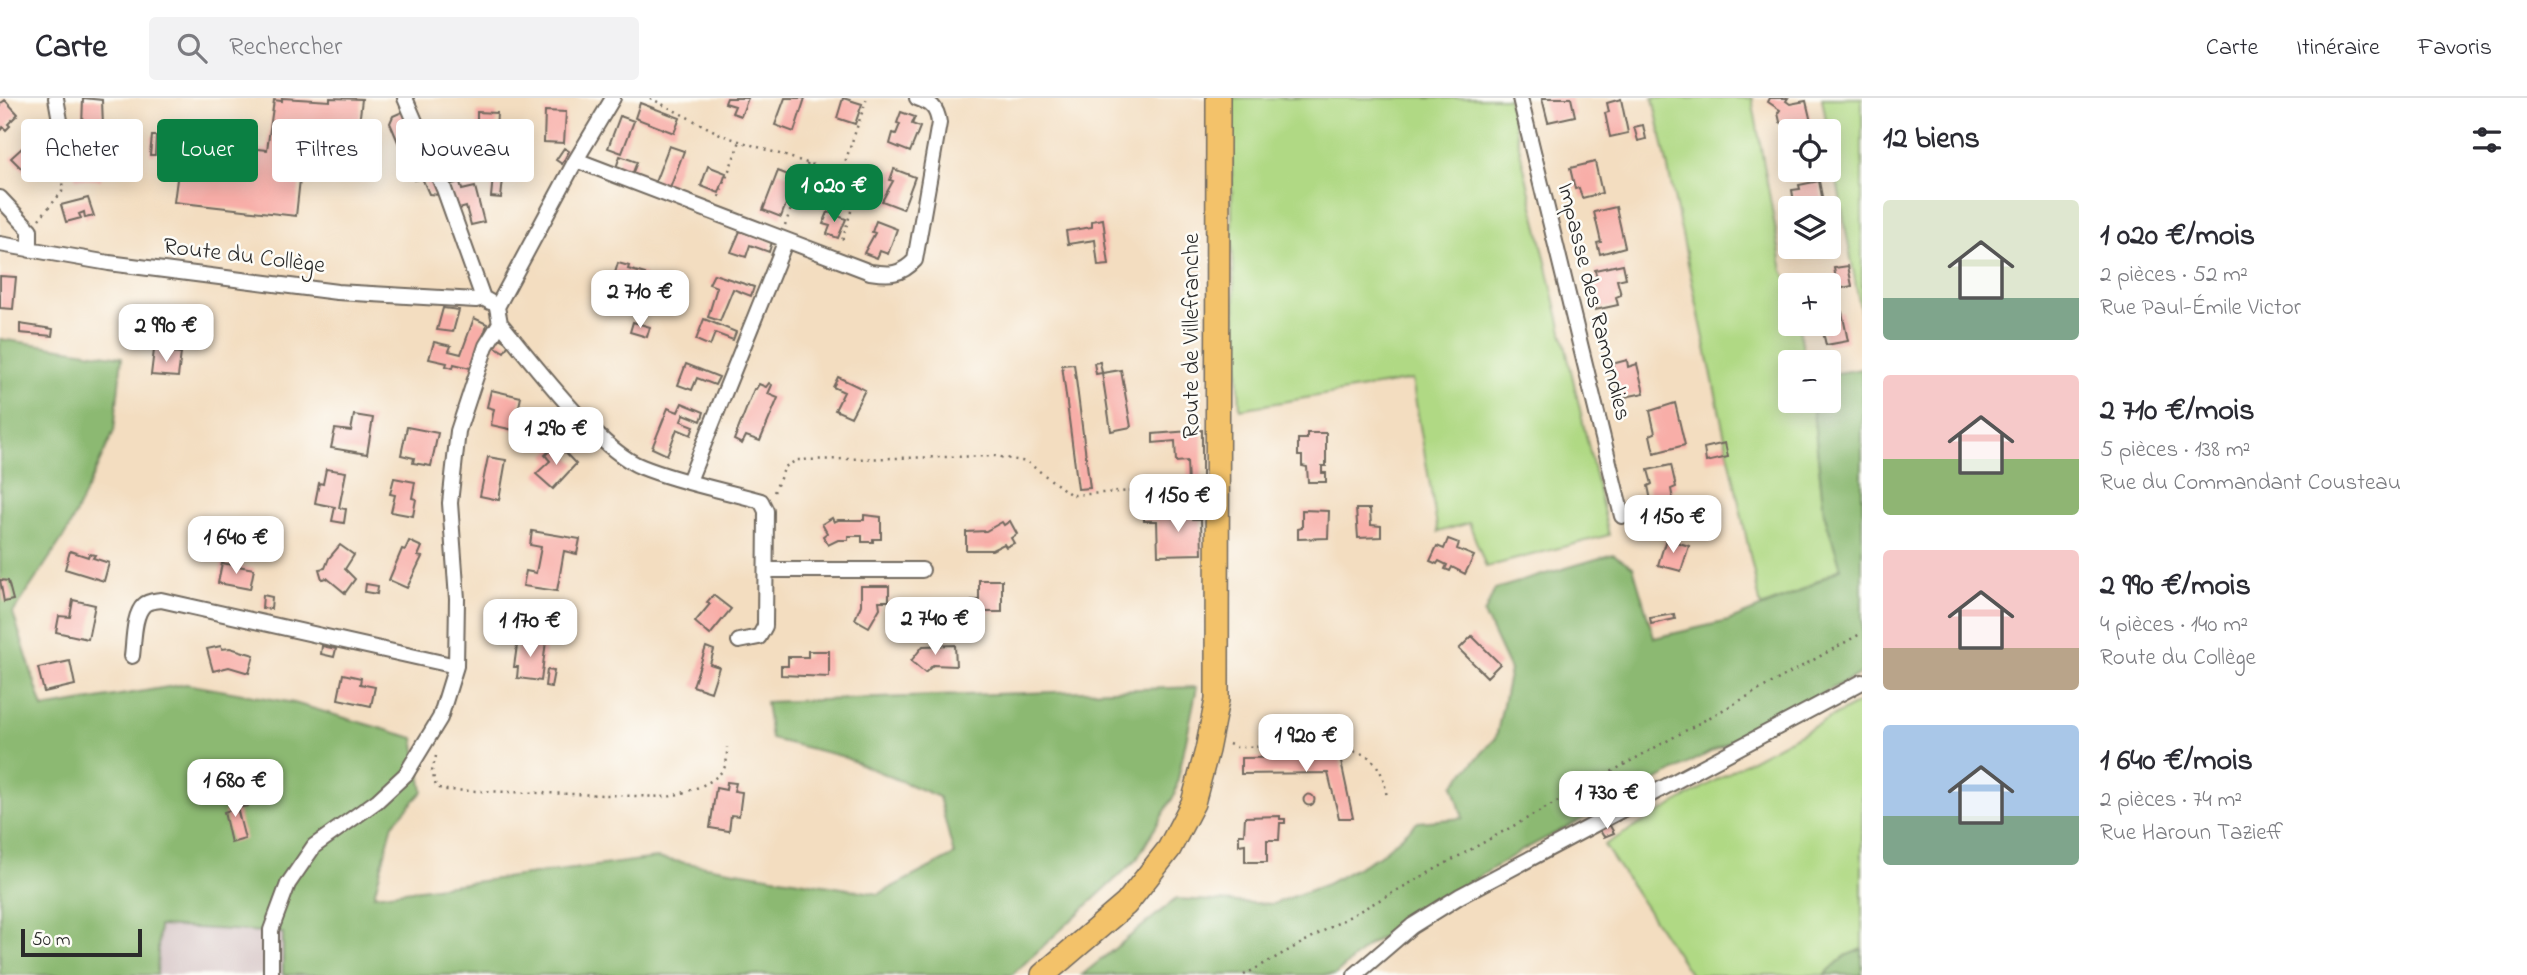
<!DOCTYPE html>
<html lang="fr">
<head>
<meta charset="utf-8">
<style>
  body { margin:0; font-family:"Indie Flower",sans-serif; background:#f2f2f3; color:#2b2b33; height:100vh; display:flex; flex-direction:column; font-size:26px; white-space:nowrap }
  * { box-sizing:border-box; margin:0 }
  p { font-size:23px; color:#7c7c81 }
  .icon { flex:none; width:38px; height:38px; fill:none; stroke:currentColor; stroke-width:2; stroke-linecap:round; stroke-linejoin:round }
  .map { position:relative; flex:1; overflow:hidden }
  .sheet { display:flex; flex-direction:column; background:#fff; width:665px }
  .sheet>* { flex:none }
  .banner { position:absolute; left:21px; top:21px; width:665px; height:63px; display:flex; gap:14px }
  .controls { position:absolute; left:1778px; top:21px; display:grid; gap:14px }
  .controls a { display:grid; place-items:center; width:63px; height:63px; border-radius:7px; background:#fff; box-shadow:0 4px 18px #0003; font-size:35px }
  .scale { position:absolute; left:21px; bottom:18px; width:121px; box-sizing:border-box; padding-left:7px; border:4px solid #2b2b2b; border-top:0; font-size:19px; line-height:24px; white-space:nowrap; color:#2b2b2b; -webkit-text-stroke:5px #fdfcf7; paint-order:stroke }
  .price { position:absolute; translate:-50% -60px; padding:0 16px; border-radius:14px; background:#fff; color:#222; font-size:23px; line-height:46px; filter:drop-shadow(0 2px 4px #0008) }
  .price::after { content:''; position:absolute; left:50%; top:42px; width:21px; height:16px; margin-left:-10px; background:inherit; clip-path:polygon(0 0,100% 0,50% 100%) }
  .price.current { background:#0b8043; color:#fff }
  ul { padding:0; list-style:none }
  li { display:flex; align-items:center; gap:21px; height:175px; padding:0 21px }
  li span { display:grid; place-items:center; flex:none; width:196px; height:140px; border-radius:7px; color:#555 }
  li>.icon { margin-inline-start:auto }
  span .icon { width:84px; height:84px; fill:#fffc; stroke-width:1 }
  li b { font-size:30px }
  h2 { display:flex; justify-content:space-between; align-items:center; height:84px; padding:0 21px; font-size:30px }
  .tag { padding:0 24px; border-radius:7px; background:#fff; box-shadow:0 4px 18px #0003; font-size:24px; line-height:63px }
  .tag.current { background:#0b8043; color:#fff }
  header { display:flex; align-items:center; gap:42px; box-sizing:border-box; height:98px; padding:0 35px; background:#fff; border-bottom:2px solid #e1e1e2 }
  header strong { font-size:33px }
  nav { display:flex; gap:38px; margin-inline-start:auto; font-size:24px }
  .search { width:490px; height:63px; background:#f2f2f3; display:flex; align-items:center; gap:18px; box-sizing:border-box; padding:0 24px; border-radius:7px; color:#7c7c81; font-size:26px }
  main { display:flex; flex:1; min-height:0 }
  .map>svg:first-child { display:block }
  .industrial { fill:#d2bfc1 }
  .green { fill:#b0d984; stroke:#6e8258; stroke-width:2 }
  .forest { fill:#8cb972; stroke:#5c724e; stroke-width:2 }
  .building { fill:#f8aea8 }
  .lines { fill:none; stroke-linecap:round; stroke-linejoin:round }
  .street-casing { stroke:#71695f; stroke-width:18 }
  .primary-casing { stroke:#71695f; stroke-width:26 }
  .path { stroke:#71695f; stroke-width:2.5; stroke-dasharray:2 5; stroke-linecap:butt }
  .street { stroke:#fff; stroke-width:14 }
  .primary { stroke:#f3c26a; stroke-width:23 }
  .labels { text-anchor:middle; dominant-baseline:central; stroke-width:5; stroke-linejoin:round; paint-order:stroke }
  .street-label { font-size:24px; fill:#2b2b2b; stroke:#fdfcf7 }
</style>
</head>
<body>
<header>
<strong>Carte</strong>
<div class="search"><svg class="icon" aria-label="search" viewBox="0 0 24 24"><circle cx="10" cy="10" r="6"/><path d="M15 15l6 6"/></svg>Rechercher</div>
<nav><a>Carte</a><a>Itinéraire</a><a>Favoris</a></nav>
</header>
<main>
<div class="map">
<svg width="1862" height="877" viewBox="0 0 1862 877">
  <rect width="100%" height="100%" fill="#fdfcf7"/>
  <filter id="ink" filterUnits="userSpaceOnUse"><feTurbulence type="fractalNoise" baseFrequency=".0143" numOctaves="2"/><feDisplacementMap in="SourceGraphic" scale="14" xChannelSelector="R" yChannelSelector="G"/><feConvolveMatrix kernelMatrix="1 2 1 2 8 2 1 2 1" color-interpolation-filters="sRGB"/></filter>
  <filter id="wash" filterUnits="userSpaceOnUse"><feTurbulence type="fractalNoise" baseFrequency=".00686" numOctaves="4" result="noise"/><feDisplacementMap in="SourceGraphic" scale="28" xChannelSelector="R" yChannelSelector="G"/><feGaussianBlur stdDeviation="1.57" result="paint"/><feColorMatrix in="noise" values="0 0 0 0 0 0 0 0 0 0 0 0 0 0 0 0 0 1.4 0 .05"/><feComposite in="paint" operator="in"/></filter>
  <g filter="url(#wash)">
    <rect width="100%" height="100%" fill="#f3ddc0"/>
    <path class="industrial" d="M159,828L283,834V877H157Z"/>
    <path class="green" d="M1232,0H1508L1609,437L1486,469L1469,425L1438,434L1412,282L1240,311L1232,140Z
      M1653,0H1752L1783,173L1791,187L1790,226H1798L1806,264H1790V303H1812L1824,415L1841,469L1795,496L1761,509Z
      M1822,0H1862V221Z
      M1862,603V851L1845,858L1824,877H1691L1604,747L1749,663Z"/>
    <path class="forest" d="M0,241L122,259L114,333L68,432L13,515L43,610L186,586L294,605L414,640L423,693L393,726L374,797L656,760L879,796L954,757L939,699L841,658L771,641L766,604L1197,589L1175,696L1137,761L1012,877H283V835L159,828L157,877H0Z
      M1862,271V575L1519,754L1369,847L1335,877H1082L1176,801L1273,806L1327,786L1379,758L1418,724L1463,720L1453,687L1496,640L1510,572L1484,516L1495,491L1613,456L1633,469L1654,540L1728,523L1795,496L1841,470L1824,415L1812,303H1829V276Z
      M1862,851V877H1824L1845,858Z"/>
    <g id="blocks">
      <path class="building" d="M83,0L102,2L103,29H95L98,38H85V29H82Z
        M282,0L330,3V0L362,1L355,60L325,58V56L303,54L296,118L174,104L182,43L267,52L274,2L282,3Z
        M727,0H748L741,18L732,15L735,8L725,5Z
        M785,0H805L794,34L775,27Z
        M843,0L862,6L855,26L837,20Z
        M1542,0H1571L1575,18L1548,24Z
        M1770,0H1788L1786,3L1790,6L1806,3L1811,24L1787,29L1780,24L1778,15L1780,12L1768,4Z
        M1621,1L1628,35L1610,39L1605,15L1609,14L1607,5Z
        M5,2L18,16L8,26L10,28L6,32L3,29L0,33V6Z
        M640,5L680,20L674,35L635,20Z
        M545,13L566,14L564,45L544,44Z
        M402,14L408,15L441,97L429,96L422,80L414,82L390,25L393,18Z
        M477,14L497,15L495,48L469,47V32H477Z
        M901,14L915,19L912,26L920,29L910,54L890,46L893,35L896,36L900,26L897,25Z
        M620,18L634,23L622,55L608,50Z
        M1643,27L1646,41L1638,43L1634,29Z
        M152,38H156L155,57H150Z
        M33,40L46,54L36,64L38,66L35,70L32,68L25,74L11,60Z
        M78,46H110V55L101,54V82L75,81L76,64H81Z
        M669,48L684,53L669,93L654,87Z
        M564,50L569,53L562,66L556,62Z
        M620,58L637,64L631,79L615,73Z
        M463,62L492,64L491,77H477L478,68L463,67Z
        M1595,64L1602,95L1582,100L1579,90L1575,91L1570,70Z
        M708,68L726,75L719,95L701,88Z
        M894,71L915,79L903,111L882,103L893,83L890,82Z
        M778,73L796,80L781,119L763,112Z
        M493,79L503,81L501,100L491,99Z
        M1819,83L1824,109L1795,110L1792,92L1800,91L1799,87Z
        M460,84L462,92L475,89L484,124L471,127L466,109L456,112L448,87Z
        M88,100L94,118L85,120L84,114L79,116L81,120L66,124L61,107Z
        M1616,109L1625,149L1600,156L1597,145L1601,144L1594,114Z
        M828,114L846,121L838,140L827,136L830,128L823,126Z
        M1103,121L1109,167L1098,168L1095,142L1068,146L1066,133L1092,129V123Z
        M876,123L897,131L888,156L880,153L877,160L864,155L875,135L872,134Z
        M740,133L772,144L769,154L750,147L746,159L731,154Z
        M618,165L629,168L628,171L645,176L635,209L613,202L614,200L608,198Z
        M1623,166L1626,180L1617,182L1621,197L1616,199L1618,207L1595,212L1588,183L1597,181L1595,172Z
        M1848,168L1852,188L1838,191L1834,170Z
        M714,176L754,189L751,198L733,191L720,223L708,219L717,189L709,186Z
        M0,178L16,179L13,211L0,210Z
        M443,210L459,212L453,234L437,232Z
        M1842,214L1848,243L1826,247L1821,226H1829V217Z
        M474,220L487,226L474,271L454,266L453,270L446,268L447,265L429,261L434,244L451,248L449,253L461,256Z
        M704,221L736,234L733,242L715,235L710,248L696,242Z
        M633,224L650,229L647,239L630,234Z
        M20,226L53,231L52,238L20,235Z
        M499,240L509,246L504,254L494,248Z
        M154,252L181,255L178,279L151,277Z
        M1627,262L1628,269L1637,266L1644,295L1620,300L1612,266Z
        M1100,264L1102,275L1121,272L1131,329L1111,333L1102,275L1096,276L1094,265Z
        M686,266L719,279L715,287L697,280L692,292L678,287Z
        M1074,266L1090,390L1078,391L1062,267Z
        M838,279L865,292L851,319L835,312L844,294L833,289Z
        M769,285L772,287L768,296L778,300L760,343L746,338L742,346L734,342L754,291H756L759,286L766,289Z
        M491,292L521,299L514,332L491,327L494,311L487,309Z
        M682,305L704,314L701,323L684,316L681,323L694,328L691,337L677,331L667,357L652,350L668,310L678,314Z
        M1675,305L1685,347L1654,355L1650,337L1655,335L1650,313Z
        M354,317L373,320L367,356L331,350L335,331L351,333Z
        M407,329L438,335L431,368L413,365L414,360L401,357Z
        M1202,332V387H1188L1187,363L1176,364L1175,343L1153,345V336Z
        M1307,335H1326V368H1322V375H1326V384H1308L1307,369L1302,368V358H1298V341H1307Z
        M1725,345L1728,359L1706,364L1704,350Z
        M557,346L576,366L553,391L536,376L550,363L545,357Z
        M488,359L506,362L499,402L480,398Z
        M1671,367L1676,389L1671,391L1674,407L1653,412L1648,388L1652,386L1648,372Z
        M326,371L346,374L339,410L346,411L344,425L332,423L335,409L315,405L319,385L323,386Z
        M394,380L415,384L412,400L416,401L413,418L391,414L395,397L390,396Z
        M1356,411H1370L1371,427L1381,428V439L1358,440Z
        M1302,412L1329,413L1328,440L1298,441V431L1302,430Z
        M1193,415V421H1201L1202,456L1158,457L1157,423H1144V417Z
        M864,417L881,419V441H873V444H862V438H848V442H838L828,447L823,438L827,435L822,426L832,420L834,424L838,422H864Z
        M1010,423L1017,436L1011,440L1014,445L1006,449L1004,446L992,452H966V434L986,433L1002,424L1004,427Z
        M532,433L580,441L577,456L564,453L557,493L523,488L526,473L536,475L541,449L530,447Z
        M1448,441L1459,445L1457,451L1474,458L1465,476L1452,469L1450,473L1445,471L1447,467L1439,463L1437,466L1430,463L1437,448L1444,451Z
        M1666,441L1689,448L1681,473L1658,467Z
        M409,443L422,449L418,458L422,459L407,490L389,482L402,451L405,452Z
        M340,447L354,457L345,471L355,481L345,495L327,480L322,481L319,471L325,470L329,460Z
        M70,453L88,459L89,456L95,457L93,460L109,465L104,483L65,471Z
        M222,465L254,471L250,491L218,485Z
        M0,482L8,483L13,502L4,504Z
        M979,482H1002V514H973L972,502H979Z
        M366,486L378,488L377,496L365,494Z
        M861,488H889V503H879L880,510L869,529L855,521L861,507Z
        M263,497L272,499L271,511L262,510Z
        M713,497L731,511L710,537L695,524L710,506L707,504Z
        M73,502L95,507L88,541L56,534L59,518L70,519Z
        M505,504L523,506L521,522L503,520Z
        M1674,516L1675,521L1651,526L1650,520Z
        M902,522H918V537H898V529H902Z
        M1472,538L1500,566L1487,579L1459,551Z
        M518,540L546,543L541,583L517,580L518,569H514Z
        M955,547L956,568L933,567L925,575L911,563L923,548Z
        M221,548L222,551L230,550L254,557L249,575L229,569L213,573L207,551Z
        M322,548L336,551L334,559L321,556Z
        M706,549L714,552L710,566L719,569L711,594L693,588Z
        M808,553H829V579L781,577V568H788V559H808Z
        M70,563L75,587L44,594L38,570Z
        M547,572L554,573L551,589L545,588Z
        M343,576L361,580L360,586L375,589L371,608L338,601Z
        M1340,659L1353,720H1339L1328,675L1241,676V660Z
        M233,670L234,675L252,673L253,679L276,674L281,688L246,697L243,686L237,688L235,681L224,683L222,672Z
        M727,684L736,685L734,693L742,694L739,718L731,717L729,733L710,730L716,690L726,692Z
        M1303.5 702a5.5 5.5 0 1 1 11 0a5.5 5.5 0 1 1-11 0Z
        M245,697L248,708L237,710L245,741L231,745L224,714L231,712L229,701Z
        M1280,718V721H1285V725H1280L1279,742H1267V764H1245V746L1239,747V736H1244L1245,719Z
        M1609,726L1614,735L1604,739L1599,731Z"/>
    </g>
  </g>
  <g filter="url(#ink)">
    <use href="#blocks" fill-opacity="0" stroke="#71695f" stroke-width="2"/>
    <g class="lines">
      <defs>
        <path id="street" d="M56,0L64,45
          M405,0L444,91L483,200L490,204
          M1520,0L1622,418
          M576,62L870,174C890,177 901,177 915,162L939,25C937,9 931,5 917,0
          M0,100L30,132V152
          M0,146L109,165L337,194L476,202L483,200
          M497,209L500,225C532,263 598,352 642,369C679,384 722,392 761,403L766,413L765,528L759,539L739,543
          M497,209L576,62L613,0
          M689,383L786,142
          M767,472H922
          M132,558C134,544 133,517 144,507C148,503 155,503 161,502L456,568
          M271,877V832L288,786L314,748L377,703L406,676L440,620L456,568L457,501L450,405L458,333L486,248L500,225
          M1355,877L1412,828L1460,798L1862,584"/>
        <path id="primary" d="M1043,877L1126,806L1169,751L1193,705L1207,652L1217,602L1218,0"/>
      </defs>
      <use href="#street" class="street-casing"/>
      <use href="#primary" class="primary-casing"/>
      <path class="path" d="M650,0L724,38L841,76L852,110L841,146
        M841,76L867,0
        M719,99L740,43
        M39,121L62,94L63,60
        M785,127L808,65
        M774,394L785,369L797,362L995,358L1027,364L1070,396L1074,397L1161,391
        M1229,646L1236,649C1263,649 1354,644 1371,661C1383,673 1385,685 1387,701
        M436,658L432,673L436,689L446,692L668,699C685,694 719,686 726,666C727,661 727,654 727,649
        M1244,877L1862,535"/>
      <use href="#street" class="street"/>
      <use href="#primary" class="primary"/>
    </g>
  </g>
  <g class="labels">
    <g class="street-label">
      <text transform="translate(244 159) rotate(7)">Route du Collège</text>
      <text transform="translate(1593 204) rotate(76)">Impasse des Ramondies</text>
      <text transform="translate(1192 238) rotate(-90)">Route de Villefranche</text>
    </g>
  </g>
</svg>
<div class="controls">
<a><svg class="icon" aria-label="locate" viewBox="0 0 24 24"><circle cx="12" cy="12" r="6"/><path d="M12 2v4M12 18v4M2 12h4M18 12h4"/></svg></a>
<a><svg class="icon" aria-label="layers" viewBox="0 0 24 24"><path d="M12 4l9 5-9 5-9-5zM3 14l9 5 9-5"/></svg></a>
<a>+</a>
<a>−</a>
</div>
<div class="scale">50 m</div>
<b class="price current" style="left:834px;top:126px">1 020 €</b>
<b class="price" style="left:640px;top:232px">2 710 €</b>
<b class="price" style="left:166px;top:266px">2 990 €</b>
<b class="price" style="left:556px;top:369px">1 290 €</b>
<b class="price" style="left:1178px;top:436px">1 150 €</b>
<b class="price" style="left:1673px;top:457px">1 150 €</b>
<b class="price" style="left:236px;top:478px">1 640 €</b>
<b class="price" style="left:935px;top:559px">2 740 €</b>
<b class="price" style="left:530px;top:561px">1 170 €</b>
<b class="price" style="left:1306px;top:676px">1 920 €</b>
<b class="price" style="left:235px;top:721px">1 680 €</b>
<b class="price" style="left:1607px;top:733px">1 730 €</b>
<div class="banner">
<a class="tag">Acheter</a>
<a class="tag current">Louer</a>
<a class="tag">Filtres</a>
<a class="tag">Nouveau</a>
</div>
</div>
<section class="sheet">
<h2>12 biens<svg class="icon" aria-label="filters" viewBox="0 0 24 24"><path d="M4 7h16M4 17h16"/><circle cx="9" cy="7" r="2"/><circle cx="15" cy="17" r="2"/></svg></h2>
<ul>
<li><span style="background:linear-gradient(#dfe7d0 70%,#7fa58c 0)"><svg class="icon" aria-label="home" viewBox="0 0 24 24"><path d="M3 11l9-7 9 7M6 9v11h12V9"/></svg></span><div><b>1 020 €/mois</b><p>2 pièces · 52 m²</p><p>Rue Paul-Émile Victor</p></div></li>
<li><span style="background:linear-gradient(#f6c9c9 60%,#8fb573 0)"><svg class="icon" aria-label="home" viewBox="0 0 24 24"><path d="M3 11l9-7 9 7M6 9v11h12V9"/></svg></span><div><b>2 710 €/mois</b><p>5 pièces · 138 m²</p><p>Rue du Commandant Cousteau</p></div></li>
<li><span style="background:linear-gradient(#f6c9c9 70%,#b9a48a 0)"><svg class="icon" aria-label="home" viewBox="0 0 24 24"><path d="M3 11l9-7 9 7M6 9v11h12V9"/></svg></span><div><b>2 990 €/mois</b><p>4 pièces · 140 m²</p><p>Route du Collège</p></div></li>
<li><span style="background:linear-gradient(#a9c7e8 65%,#7fa58c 0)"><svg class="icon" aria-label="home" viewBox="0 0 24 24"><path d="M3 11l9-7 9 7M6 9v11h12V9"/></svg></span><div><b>1 640 €/mois</b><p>2 pièces · 74 m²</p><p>Rue Haroun Tazieff</p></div></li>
</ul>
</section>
</main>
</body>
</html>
